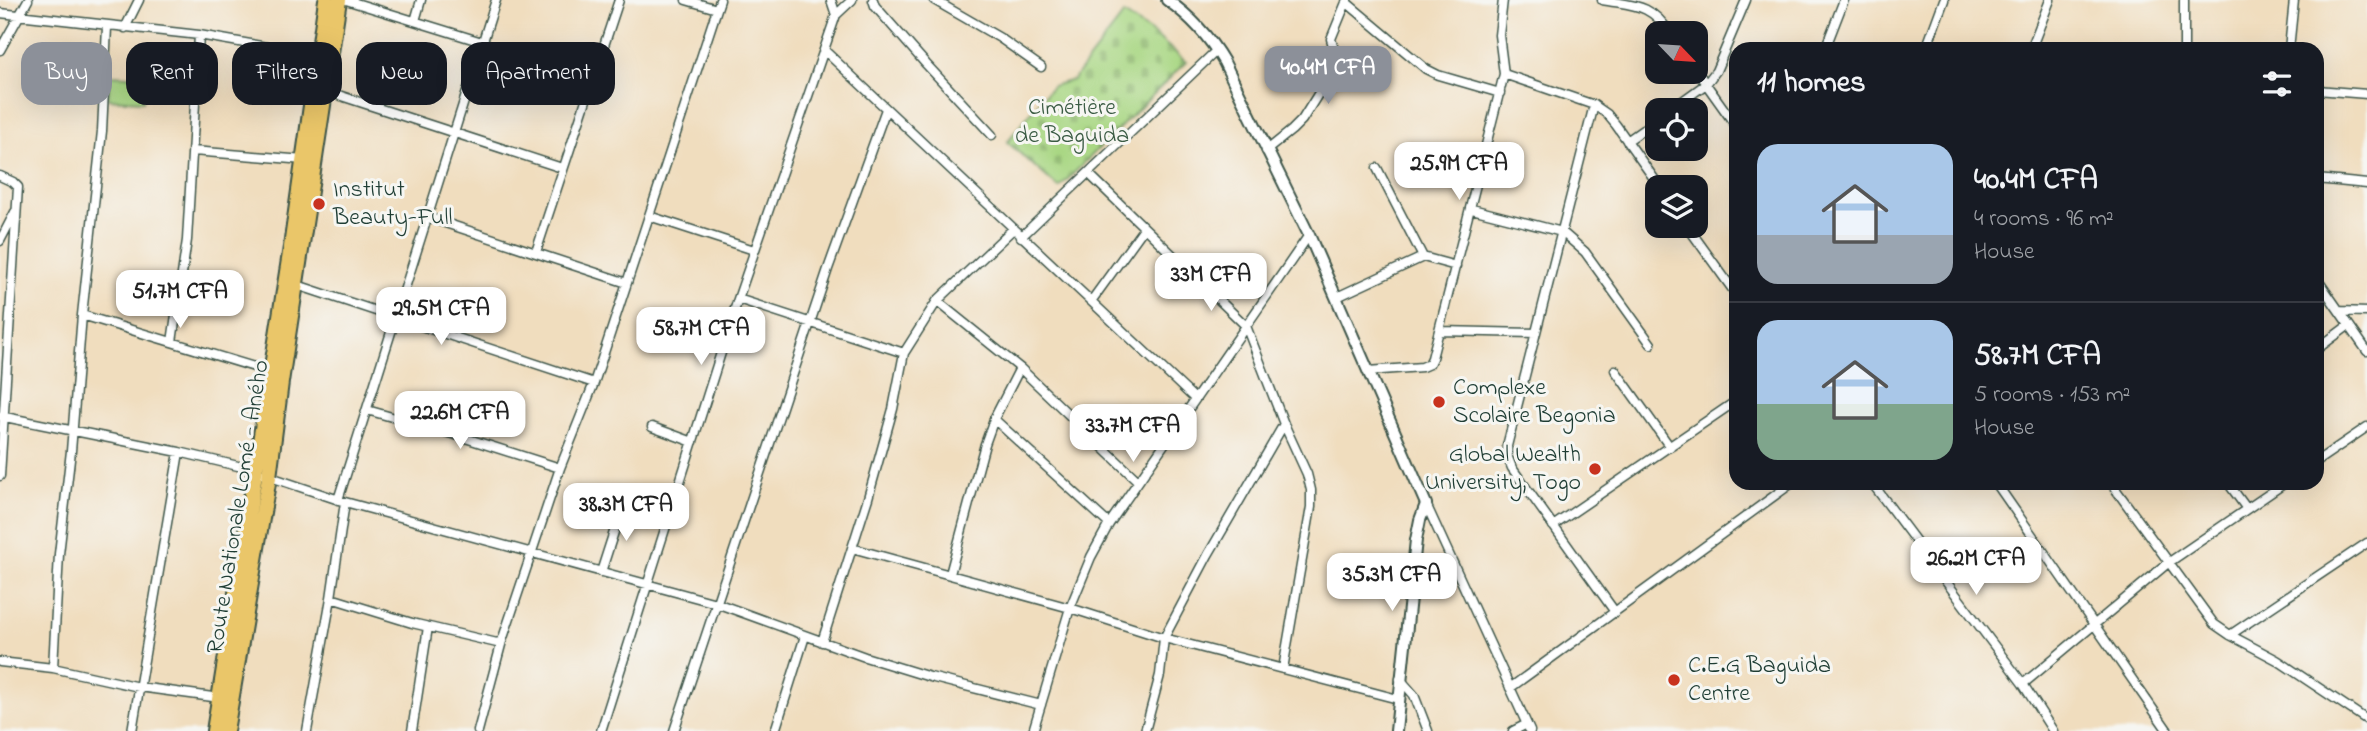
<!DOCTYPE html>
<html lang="en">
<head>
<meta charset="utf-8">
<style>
  body { margin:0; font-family:"Indie Flower",sans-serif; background:#242831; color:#f1f3f6; height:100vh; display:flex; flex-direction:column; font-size:26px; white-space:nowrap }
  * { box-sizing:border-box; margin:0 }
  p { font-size:23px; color:#9ea1a6 }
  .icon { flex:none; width:38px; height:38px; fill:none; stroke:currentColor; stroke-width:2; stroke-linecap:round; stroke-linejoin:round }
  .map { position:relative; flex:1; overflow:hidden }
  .details { position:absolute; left:1729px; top:42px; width:595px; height:448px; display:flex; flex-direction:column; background:#171b24; border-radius:21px; box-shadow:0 7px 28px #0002 }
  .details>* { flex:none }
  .guide { position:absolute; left:21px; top:42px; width:665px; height:63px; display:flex; gap:14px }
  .needle { width:46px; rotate:115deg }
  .tools { position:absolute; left:1645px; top:21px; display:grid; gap:14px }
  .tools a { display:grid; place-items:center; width:63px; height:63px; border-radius:14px; background:#171b24; box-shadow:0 7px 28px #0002; font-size:35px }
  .price { position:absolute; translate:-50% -60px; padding:0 16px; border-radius:14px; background:#fff; color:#222; font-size:23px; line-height:46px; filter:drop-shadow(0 2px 4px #0008) }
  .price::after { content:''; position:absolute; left:50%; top:42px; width:21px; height:16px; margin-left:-10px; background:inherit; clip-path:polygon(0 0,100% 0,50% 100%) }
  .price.selected { background:#8c9099; color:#fff }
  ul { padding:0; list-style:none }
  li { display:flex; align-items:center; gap:21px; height:175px; padding:0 28px }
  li+li { border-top:2px solid #363941 }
  li span { display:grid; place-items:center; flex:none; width:196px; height:140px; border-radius:21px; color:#555 }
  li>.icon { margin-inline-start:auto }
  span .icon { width:84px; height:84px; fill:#fffc; stroke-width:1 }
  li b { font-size:30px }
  h2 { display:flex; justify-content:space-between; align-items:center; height:84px; padding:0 28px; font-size:30px }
  .chip { padding:0 24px; border-radius:21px; background:#171b24; box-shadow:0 7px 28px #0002; font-size:24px; line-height:63px }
  .chip.selected { background:#8c9099; color:#fff }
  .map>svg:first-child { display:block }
  .cemetery { fill:url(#cemetery-stones); stroke:#648a5c; stroke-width:2 }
  .pitch { fill:#a9d783; stroke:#648a5c; stroke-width:2 }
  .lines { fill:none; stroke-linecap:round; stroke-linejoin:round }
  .minor-casing { stroke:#3e5549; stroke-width:11 }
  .tertiary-casing { stroke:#3e5549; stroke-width:14 }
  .trunk-casing { stroke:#3e5549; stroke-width:18 }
  .minor { stroke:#fff; stroke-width:8 }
  .tertiary { stroke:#fff; stroke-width:10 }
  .trunk { stroke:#eac669; stroke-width:14 }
  .poi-dot { fill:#c8321e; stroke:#f6f6f2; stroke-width:2.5 }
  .labels { text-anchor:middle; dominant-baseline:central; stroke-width:6; stroke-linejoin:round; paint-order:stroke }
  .park-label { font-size:24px; fill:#3b5c44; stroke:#f6f6f2 }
  .poi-label { font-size:24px; fill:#1f3d34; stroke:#f6f6f2; text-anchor:start }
  .street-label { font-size:24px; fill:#1f3d34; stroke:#f6f6f2 }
</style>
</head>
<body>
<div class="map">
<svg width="2367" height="731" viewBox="0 0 2367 731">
  <defs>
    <pattern id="cemetery-stones" width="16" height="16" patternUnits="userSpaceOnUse" patternTransform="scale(1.75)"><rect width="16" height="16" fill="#a9d783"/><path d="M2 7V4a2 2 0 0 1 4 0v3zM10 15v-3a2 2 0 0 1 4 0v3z" fill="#91b972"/></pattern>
  </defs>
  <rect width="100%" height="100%" fill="#f6f6f2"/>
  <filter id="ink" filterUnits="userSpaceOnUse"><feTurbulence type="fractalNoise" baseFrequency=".0143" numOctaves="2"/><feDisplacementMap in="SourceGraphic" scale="14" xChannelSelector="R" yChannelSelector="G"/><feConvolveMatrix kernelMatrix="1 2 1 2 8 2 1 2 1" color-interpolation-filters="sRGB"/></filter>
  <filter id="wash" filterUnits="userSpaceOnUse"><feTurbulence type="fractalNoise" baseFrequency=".00686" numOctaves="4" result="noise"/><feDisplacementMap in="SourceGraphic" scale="28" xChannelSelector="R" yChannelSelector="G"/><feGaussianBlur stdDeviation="1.57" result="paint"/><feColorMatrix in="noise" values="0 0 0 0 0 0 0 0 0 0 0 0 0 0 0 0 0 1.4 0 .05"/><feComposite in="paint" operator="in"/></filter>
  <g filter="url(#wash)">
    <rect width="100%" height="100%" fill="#f0ddbe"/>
    <path class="cemetery" d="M1124,14L1154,34L1186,62L1059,188L1007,142L1052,86L1073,80Z"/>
    <path class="pitch" d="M110,75L145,77L143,101L108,99Z"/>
  </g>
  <g filter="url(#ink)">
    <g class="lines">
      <defs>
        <path id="minor" d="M346,0L482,42
          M686,0L717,9
          M831,0L836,15
          M873,0L875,6L926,64L992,135
          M934,0L1000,38L1041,67
          M1602,0C1635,6 1650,3 1670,33
          M2184,0V49
          M1346,2L1426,69L1438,75L1500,93
          M0,13L199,35L319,56
          M415,21L421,0
          M125,28L139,0
          M1825,49L1844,0
          M1926,49L1944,0
          M2031,49L2050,0
          M2289,49L2294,0
          M0,50L28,0
          M824,50L1195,399
          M1696,70L1736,126
          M1504,74L1594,105L1607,114L1616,125L1660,187
          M2317,90L2367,94
          M326,91L562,168
          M1594,105L1507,446L1508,458L1512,468L1615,612
          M1670,110L1706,84L1716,71L1746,0
          M1627,141L1657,120
          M193,151L304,160
          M1266,151L1292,130L1302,120L1335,67L1337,60L1331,39L1347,0
          M1377,168L1423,257L1456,266
          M1088,173L1246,326L1284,424L1307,474L1311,490V507L1283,669
          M0,176L13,182L18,187L0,476
          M2317,179L2367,184
          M1472,209L1562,232L1585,252L1651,344
          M649,216L754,250
          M427,217L627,283
          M1687,226L1736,294
          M1021,237L1217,50
          M0,241L15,212
          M536,252L619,0
          M2317,279L2367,351
          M297,285L594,383
          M1337,297L1423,257
          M738,299L904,353
          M1092,300L1144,228
          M937,301L1020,368L1138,481
          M2340,311L2367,312
          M82,315L271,372
          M1439,331L1536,333
          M172,342L187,240L199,35
          M2317,349L2349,325
          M1615,370L1670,447
          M1368,371L1422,367L1429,364L1432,358L1504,74L1499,35L1503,0
          M367,410L459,436L560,468
          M0,416L179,452L238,466L345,502L716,603L865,657L930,677L1041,705
          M994,419L1109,524
          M652,427L693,442
          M2317,461L2367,427
          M1872,483L2023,684L2053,731
          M1996,483L2168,731
          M2111,483L2214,624L2230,635L2277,660L2367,720
          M2228,483L2247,509
          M338,500L496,0
          M1426,504L1530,731
          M1553,526L1736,401
          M852,548L1070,608L1164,638L1398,699
          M601,572L623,504
          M950,574L985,444L994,419L1020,368
          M331,598L412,623L497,643L502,641
          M2230,635L2367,543
          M822,642L868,498L893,409L904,353L937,301L1013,229
          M0,662L53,668L139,687L220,698
          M53,668L59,554L71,451L82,315L102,131L107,27
          M1400,679L1414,695L1428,731
          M2023,684L2168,563L2285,483
          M1510,688L1792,483
          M132,731L179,452
          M307,731L331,598L345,502
          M412,731L428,627
          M478,731L502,641L560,468L594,383L720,0
          M601,731L738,299L836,15L852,0
          M674,731L828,269L886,109
          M775,731L805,636
          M1033,731L1070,608L1091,557L1109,524L1309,235
          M1145,731L1160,675L1164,638L1208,555L1284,424
          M1513,731L1527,724"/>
        <path id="tertiary" d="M1167,0C1190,16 1210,38 1224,62L1309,235L1426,504L1420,520L1416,540L1396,731"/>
        <path id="trunk" d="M214,731L291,247L326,0
          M226,731L269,477L281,382L339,0"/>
      </defs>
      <use href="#minor" class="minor-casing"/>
      <use href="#tertiary" class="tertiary-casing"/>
      <use href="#trunk" class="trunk-casing"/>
      <use href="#minor" class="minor"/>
      <use href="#tertiary" class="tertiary"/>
      <use href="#trunk" class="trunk"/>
    </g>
  </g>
  <g class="poi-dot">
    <circle cx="319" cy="204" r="7"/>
    <circle cx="1439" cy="402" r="7"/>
    <circle cx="1595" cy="469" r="7"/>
    <circle cx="1674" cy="680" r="7"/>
  </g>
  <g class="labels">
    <g class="park-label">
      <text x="1072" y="108">Cimétière<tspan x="1072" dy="28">de Baguida</tspan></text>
    </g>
    <g class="poi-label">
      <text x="333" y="190">Institut<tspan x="333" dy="28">Beauty-Full</tspan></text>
      <text x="1453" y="388">Complexe<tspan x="1453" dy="28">Scolaire Begonia</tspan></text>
      <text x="1581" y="455" text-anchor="end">Global Wealth<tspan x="1581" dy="28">University, Togo</tspan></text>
      <text x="1688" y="666">C.E.G Baguida<tspan x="1688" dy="28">Centre</tspan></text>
    </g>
    <g class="street-label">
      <text transform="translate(239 507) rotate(-81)">Route Nationale Lomé - Aného</text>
    </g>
  </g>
</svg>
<div class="tools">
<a><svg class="needle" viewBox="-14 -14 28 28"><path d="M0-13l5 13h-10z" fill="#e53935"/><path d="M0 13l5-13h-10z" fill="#9ea1a6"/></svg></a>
<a><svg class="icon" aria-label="locate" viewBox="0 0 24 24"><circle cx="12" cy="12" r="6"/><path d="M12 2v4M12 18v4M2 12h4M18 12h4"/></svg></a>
<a><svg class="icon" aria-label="layers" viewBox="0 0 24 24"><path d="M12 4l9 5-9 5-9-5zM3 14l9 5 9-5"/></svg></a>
</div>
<b class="price selected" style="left:1328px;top:106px">40.4M CFA</b>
<b class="price" style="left:1459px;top:202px">25.9M CFA</b>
<b class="price" style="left:1211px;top:313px">33M CFA</b>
<b class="price" style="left:180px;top:330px">51.7M CFA</b>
<b class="price" style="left:441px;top:347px">29.5M CFA</b>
<b class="price" style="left:701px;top:367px">58.7M CFA</b>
<b class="price" style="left:460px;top:451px">22.6M CFA</b>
<b class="price" style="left:1133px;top:464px">33.7M CFA</b>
<b class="price" style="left:626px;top:543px">38.3M CFA</b>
<b class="price" style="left:1976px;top:597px">26.2M CFA</b>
<b class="price" style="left:1392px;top:613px">35.3M CFA</b>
<div class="guide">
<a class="chip selected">Buy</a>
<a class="chip">Rent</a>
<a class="chip">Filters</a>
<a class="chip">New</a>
<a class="chip">Apartment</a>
</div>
<section class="details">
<h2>11 homes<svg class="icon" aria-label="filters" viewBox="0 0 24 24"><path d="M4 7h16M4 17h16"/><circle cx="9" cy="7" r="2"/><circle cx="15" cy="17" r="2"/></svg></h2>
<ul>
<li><span style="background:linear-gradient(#a9c7e8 65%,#9aa5b1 0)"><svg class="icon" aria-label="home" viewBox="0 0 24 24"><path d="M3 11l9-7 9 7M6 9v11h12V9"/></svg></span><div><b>40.4M CFA</b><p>4 rooms · 96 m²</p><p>House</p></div></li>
<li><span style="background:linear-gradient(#a9c7e8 60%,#7fa58c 0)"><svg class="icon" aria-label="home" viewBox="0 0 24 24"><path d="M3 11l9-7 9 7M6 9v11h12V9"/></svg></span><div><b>58.7M CFA</b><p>5 rooms · 153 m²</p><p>House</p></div></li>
</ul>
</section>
</div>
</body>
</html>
